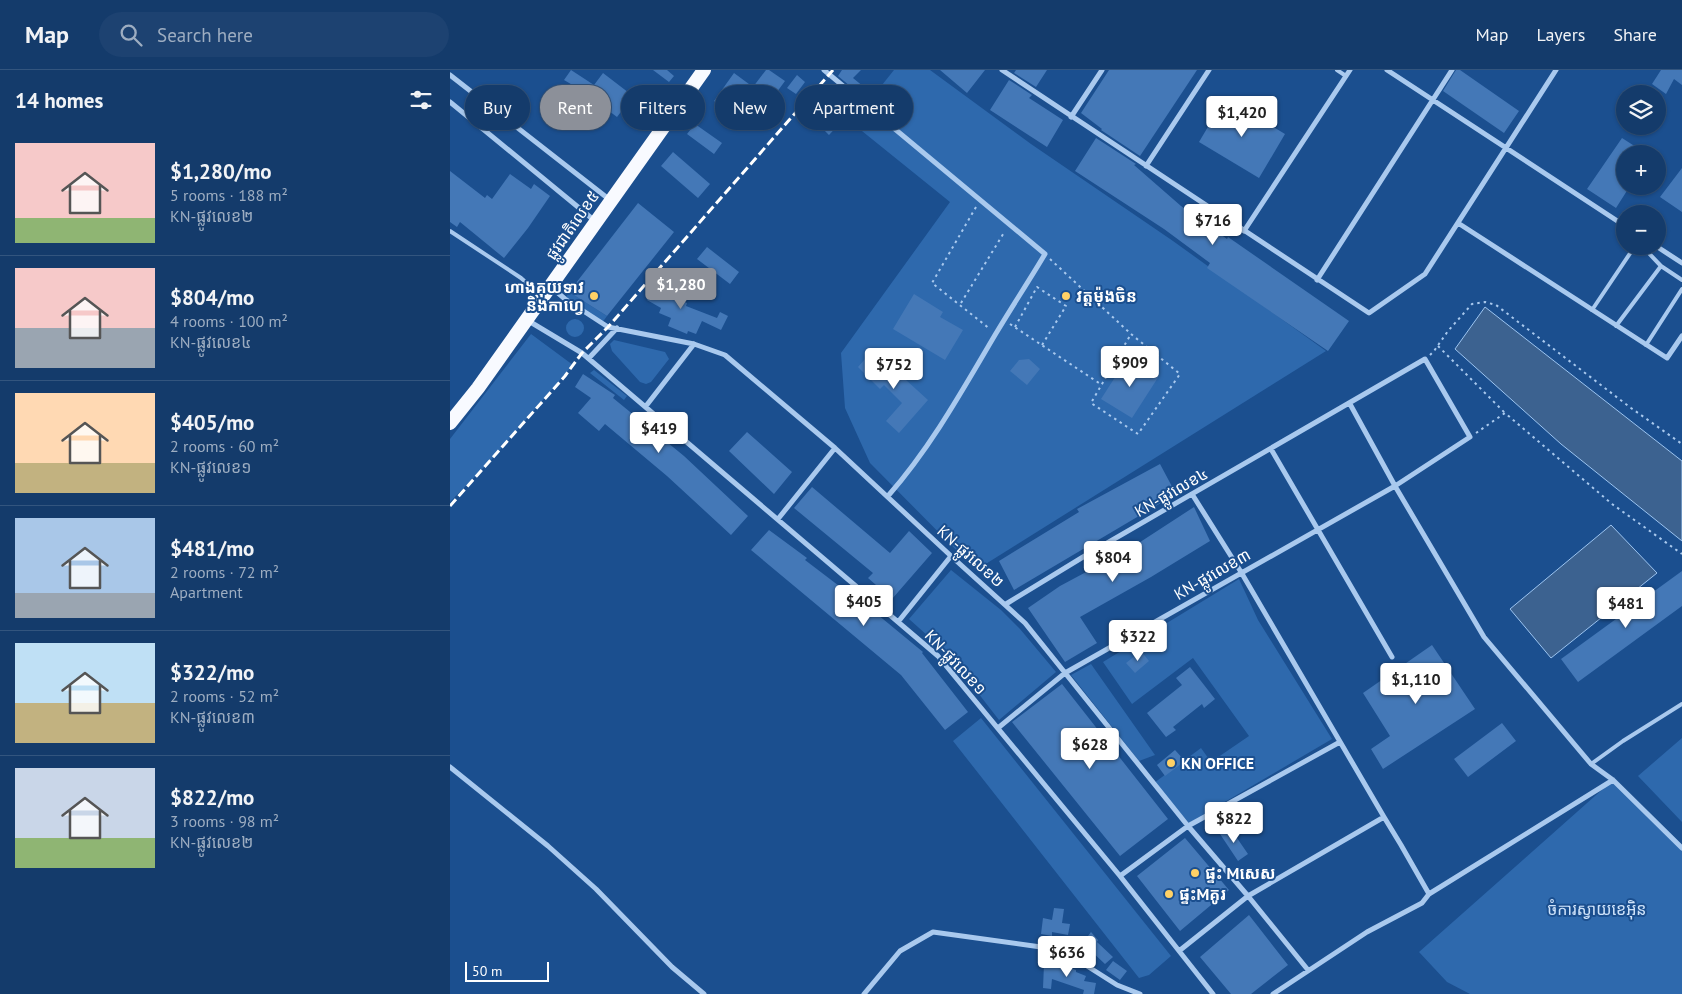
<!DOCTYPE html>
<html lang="en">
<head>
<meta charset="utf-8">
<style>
  body { margin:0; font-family:"PT Sans","Noto Sans Khmer",sans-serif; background:#1d4271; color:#f1f3f6; height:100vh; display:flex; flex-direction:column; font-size:19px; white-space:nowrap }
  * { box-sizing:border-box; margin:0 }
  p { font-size:16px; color:#9dadc1 }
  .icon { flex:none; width:28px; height:28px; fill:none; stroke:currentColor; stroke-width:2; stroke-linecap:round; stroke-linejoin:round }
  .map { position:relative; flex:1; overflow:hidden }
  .panel { display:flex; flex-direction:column; background:#143b6b; width:450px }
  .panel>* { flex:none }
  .banner { position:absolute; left:15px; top:15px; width:475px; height:45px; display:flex; gap:10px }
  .fabs { position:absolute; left:1166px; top:15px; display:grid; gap:10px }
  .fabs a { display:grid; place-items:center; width:50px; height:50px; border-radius:50%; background:#143b6b; box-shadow:0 1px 4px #0004,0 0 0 1px #33557e; font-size:25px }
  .scale { position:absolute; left:15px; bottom:12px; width:84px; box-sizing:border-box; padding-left:5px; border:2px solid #fff; border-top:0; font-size:14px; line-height:18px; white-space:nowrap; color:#fff; -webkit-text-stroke:4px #1b4f8f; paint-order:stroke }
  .price { position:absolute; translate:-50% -42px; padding:0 11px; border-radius:5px; background:#fff; color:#222; font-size:16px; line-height:32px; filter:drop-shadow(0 1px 2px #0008) }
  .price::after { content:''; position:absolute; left:50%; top:30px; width:15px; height:11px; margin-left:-8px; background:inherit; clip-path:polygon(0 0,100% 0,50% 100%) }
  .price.current { background:#8c9099; color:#fff }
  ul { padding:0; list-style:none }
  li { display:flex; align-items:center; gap:15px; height:125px; padding:0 15px }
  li+li { border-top:1px solid #33557e }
  li span { display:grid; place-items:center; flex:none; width:140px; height:100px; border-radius:0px; color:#555 }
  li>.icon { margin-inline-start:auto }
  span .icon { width:60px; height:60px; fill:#fffc; stroke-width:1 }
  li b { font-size:21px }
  h2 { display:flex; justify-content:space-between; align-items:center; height:60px; padding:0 15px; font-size:21px }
  .chip { padding:0 18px; border-radius:22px; background:#143b6b; box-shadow:0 1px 4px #0004,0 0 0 1px #33557e; font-size:18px; line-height:45px }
  .chip.current { background:#8c9099; color:#fff }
  header { display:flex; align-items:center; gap:30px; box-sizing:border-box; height:70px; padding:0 25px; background:#143b6b; border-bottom:1px solid #33557e }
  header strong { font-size:24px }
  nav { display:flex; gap:28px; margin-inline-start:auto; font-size:18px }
  .search { width:350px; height:45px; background:#1d4271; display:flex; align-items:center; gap:12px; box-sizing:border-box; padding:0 18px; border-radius:28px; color:#9dadc1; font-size:19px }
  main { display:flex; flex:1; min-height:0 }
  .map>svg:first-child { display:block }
  .green { fill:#2e69ad }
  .water { fill:#3c6290; stroke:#9cc4f0 }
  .building { fill:#4478b7 }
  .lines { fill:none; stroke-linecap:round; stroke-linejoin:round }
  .path { stroke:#a9c9ee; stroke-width:2; stroke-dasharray:2.5 4; stroke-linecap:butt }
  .service { stroke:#a9c9ee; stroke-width:4 }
  .minor { stroke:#a9c9ee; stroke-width:5 }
  .trunk { stroke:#f8faff; stroke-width:14 }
  .rail { stroke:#fff; stroke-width:3; stroke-dasharray:9 4; stroke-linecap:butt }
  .poi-dot { fill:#ffd166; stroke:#1b4f8f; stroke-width:2 }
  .labels { text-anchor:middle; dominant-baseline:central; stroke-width:4; stroke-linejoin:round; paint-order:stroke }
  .street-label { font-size:16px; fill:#fff; stroke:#1b4f8f }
  .poi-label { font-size:16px; font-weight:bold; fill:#fff; stroke:#1b4f8f; text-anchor:start }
  .park-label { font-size:16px; fill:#cfe3fa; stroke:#1b4f8f }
</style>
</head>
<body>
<header>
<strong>Map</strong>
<div class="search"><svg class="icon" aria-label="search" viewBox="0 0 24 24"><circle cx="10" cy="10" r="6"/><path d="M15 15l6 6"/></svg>Search here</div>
<nav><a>Map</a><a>Layers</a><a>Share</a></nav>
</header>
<main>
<section class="panel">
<h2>14 homes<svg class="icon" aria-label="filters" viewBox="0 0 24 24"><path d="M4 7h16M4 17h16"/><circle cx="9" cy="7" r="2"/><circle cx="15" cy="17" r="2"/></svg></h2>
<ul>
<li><span style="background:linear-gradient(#f6c9c9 75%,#8fb573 0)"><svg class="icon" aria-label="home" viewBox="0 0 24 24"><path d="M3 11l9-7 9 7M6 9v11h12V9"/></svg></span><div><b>$1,280/mo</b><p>5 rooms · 188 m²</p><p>KN-ផ្លូវលេខ២</p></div></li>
<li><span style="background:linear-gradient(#f6c9c9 60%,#9aa5b1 0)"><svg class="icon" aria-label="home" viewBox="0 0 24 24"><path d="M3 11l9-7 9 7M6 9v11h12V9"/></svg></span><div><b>$804/mo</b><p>4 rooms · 100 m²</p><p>KN-ផ្លូវលេខ៤</p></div></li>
<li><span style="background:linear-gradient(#ffd9b3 70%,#c2b280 0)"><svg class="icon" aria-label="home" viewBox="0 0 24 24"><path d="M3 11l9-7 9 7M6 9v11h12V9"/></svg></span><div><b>$405/mo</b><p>2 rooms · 60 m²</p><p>KN-ផ្លូវលេខ១</p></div></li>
<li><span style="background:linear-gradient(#a9c7e8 75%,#9aa5b1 0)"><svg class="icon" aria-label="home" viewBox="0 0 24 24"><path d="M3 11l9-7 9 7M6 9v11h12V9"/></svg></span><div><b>$481/mo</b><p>2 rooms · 72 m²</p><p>Apartment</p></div></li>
<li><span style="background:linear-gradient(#bfe0f5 60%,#c2b280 0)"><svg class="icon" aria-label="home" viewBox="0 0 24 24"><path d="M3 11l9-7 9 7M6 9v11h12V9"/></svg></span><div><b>$322/mo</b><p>2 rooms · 52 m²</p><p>KN-ផ្លូវលេខ៣</p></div></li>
<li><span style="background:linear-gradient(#c9d6e8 70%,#8fb573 0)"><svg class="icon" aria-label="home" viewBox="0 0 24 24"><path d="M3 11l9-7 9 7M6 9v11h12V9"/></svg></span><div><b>$822/mo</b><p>3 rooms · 98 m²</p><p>KN-ផ្លូវលេខ២</p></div></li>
</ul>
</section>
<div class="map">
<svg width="1232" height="924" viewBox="0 0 1232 924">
  <rect width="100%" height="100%" fill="#1b4f8f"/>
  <path class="green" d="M444,0H480L581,74L723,171L876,281L526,500L420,393L395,338L391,283L500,132L407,57L420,30Z
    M119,222L157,246L152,253L115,229Z
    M116 258a9 9 0 1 1 18 0a9 9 0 1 1-18 0Z
    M81,264L123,295L43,388L0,432V369Z
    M164,270L215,282L219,289L201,312L196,314L190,312L162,281L160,274Z
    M144,300L177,326L174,330L140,303Z
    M501,500L551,540L570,559L606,602L549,650L497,583L459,549Z
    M789,509L808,550L882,669L739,753L704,713L751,678L761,692L799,666L743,588L682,634L653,592Z
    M641,594L705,685L689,691L621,605Z
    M531,648L721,886L699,905L689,908L503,671Z
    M1232,668V752L1188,706Z
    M1163,710L1232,779V924H1020L997,912L969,882Z"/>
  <path class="water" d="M1035,237L1232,391V471L1111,374L1005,279Z
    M1161,455L1207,503L1101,588L1060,539Z"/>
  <path class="building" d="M121,0L144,15L153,3L183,26L167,47L131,20L114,10Z
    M203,0H217L224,6L219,12Z
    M316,0H319L335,11L313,41L306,36L293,53L264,31L284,3L303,17Z
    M392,0H411L403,8L431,31L425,37L388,6Z
    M490,0H535L517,23Z
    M566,0H597L586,17L564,3Z
    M659,0H747L690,86L651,60L652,59L631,43Z
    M1006,0H1010L1069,41L1054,63L993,21Z
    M1211,0H1232V15L1224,9L1216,24L1202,14Z
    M347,5L355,12L346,24L337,18Z
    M559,10L582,25L579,28L613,50L597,77L540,40Z
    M775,28L835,64L809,108L749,72Z
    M384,40L392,51L379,65L370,56Z
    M245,54L272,73L264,84L237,64Z
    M646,68L686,94L684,95L731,136L777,169L778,167L899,251L878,281L757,198L760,193L714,159L625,101Z
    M1172,68L1197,84H1175V116H1180L1166,138L1137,119Z
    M223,82L260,114L248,128L211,96Z
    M1232,98V142L1210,127Z
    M0,101L35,128L37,125L42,129L60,104L81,119L84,114L100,126L78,158L54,188L10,152L7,157L0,152Z
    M188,133L224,162L157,246L119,222Z
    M257,177L289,202L280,214L247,189Z
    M210,205L222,212L218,218L229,223L227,228L237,233L236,236L267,248L270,242L278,246L271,260L252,251L246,264L238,261L237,264L218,256L221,248L209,243L211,238L197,230Z
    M464,224L493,242L490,247L513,260L495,290L443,259Z
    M423,280L478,330L449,363L436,351L452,333L434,315L430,319L408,297Z
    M678,287L709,306L682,348L651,329Z
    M579,289L590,299L577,315L560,301L569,290Z
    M133,304L165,325L163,328L234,386L298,446L281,465L217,406L155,354L149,361L128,343L141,328L125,317Z
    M297,362L342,402L324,424L279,381Z
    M710,394L726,424L564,520L549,491L629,442L627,439Z
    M362,417L440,483L459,461L482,483L442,529L418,508L423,503L344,438Z
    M744,437L760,471L701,507L630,547L647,573L615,592L578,538L610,516L681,478Z
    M319,460L357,488L355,490L397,522L399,521L473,582L472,583L518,642L495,660L451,605L301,480Z
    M1232,501V536L1128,612L1111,589Z
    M982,575L1025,639L933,699L921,679L940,666L913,623Z
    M691,581L699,591L685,603L676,593Z
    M740,597L765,629L754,638L752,634L723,657L726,660L716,667L697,643L732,615L726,608Z
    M612,614L718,749L670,786L562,652Z
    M1052,653L1066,671L1018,707L1004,689Z
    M725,680L735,691L715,706L707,695Z
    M778,755L798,784L788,791L770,764Z
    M735,768L779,820L730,861L687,806Z
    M604,838L614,839L612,853L620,854L618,865L602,862V866L591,864L593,848L602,850Z
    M799,845L838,895L801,924H781L750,887Z
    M641,862L648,870L647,872L663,887L655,894L640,880L632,874Z
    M663,891L677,901L670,910L656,900Z
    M594,894L613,895L612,900L615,896L626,900V902L636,906L634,911L646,913L644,924H633L634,920L602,909L601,919L593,918Z"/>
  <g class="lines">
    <path class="path" d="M526,137L482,213L540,259
      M600,189L681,264
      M511,233L555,161
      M560,254L652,315
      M565,257L587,217L616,236L592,275
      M681,264L730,304L688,364L641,333Z
      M988,276L1055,343
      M980,285L984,281L998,261L1022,234L1035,232L1046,235L1181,338L1232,374
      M1026,363L1055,343L1162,434L1232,484"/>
    <path class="service" d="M887,0L896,6
      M0,161L71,208L91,226
      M1192,176L1211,196L1232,210
      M1142,240L1185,176
      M1166,256L1211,196
      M1196,275L1232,219
      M1141,694L1173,671L1232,634"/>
    <path class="minor" d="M374,0L595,184C579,211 561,238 545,265C512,321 481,377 438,426
      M552,0L919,243L975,204L1106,0
      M937,0L1175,156
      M0,5L160,130
      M0,32L145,151
      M621,47L652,0
      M696,96L759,0
      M1008,153L1217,288L1232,266
      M794,161L900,0
      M1206,176L1232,193
      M867,210L1002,0
      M100,216L115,229L158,257L244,274L275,285L385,378L501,486L575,553L738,756L798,826L858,900
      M77,250L132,283L488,586L670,806L763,924
      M139,288L167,258
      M900,334L945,416L1034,567L1141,694L1163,710L1232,778
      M196,336L244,274
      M821,379L942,587
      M742,424L791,502L934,747L951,775L979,824L972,833L917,862L823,924
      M328,449L385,378
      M448,552L501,486
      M548,658L615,603L945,416L1020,367L975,289L633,487L556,534
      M0,697L98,776L146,819L222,897L254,924
      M670,806L738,756L890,672
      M979,824L1163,710
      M729,881L798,826L934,747
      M414,924L450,881L483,862L598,878L626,889L667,915L690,924"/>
    <path class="trunk" d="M0,353L28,318L254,0"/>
    <path class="rail" d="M0,436L115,306L132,283L158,257L383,0"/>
  </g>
  <g class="poi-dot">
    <circle cx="144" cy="226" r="5"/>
    <circle cx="616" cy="226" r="5"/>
    <circle cx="721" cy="693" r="5"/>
    <circle cx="745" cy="803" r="5"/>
    <circle cx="719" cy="824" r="5"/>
  </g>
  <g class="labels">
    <g class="street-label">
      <text transform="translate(122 155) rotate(-55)">ផ្លូវជាតិលេខ៥</text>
      <text transform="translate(721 422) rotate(-30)">KN-ផ្លូវលេខ៤</text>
      <text transform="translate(521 486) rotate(42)">KN-ផ្លូវលេខ២</text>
      <text transform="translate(762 504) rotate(-30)">KN-ផ្លូវលេខ៣</text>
      <text transform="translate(506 592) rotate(47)">KN-ផ្លូវលេខ១</text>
    </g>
    <g class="poi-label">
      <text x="134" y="217" text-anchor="end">ហាងគុយទាវ<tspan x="134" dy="18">និងកាហ្វេ</tspan></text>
      <text x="626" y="226">វត្តម៉ុងចិន</text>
      <text x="731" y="693">KN OFFICE</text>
      <text x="755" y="803">ផ្ទះ Mសេស</text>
      <text x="729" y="824">ផ្ទះMគូរ</text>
    </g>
    <g class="park-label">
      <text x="1147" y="839">ចំការស្វាយខេអ៊ិន</text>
    </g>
  </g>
</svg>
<div class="fabs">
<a><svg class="icon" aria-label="layers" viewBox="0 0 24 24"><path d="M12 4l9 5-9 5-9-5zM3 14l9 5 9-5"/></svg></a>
<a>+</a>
<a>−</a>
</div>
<div class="scale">50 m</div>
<b class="price" style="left:792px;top:68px">$1,420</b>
<b class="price" style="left:763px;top:176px">$716</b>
<b class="price current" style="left:231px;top:240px">$1,280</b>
<b class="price" style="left:680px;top:318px">$909</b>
<b class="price" style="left:444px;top:320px">$752</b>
<b class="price" style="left:209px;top:384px">$419</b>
<b class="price" style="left:663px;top:513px">$804</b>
<b class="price" style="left:414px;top:557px">$405</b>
<b class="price" style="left:1176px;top:559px">$481</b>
<b class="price" style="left:688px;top:592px">$322</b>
<b class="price" style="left:966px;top:635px">$1,110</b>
<b class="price" style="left:640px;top:700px">$628</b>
<b class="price" style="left:784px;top:774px">$822</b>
<b class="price" style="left:617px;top:908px">$636</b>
<div class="banner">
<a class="chip">Buy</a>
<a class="chip current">Rent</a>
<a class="chip">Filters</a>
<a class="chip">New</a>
<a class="chip">Apartment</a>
</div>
</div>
</main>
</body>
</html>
